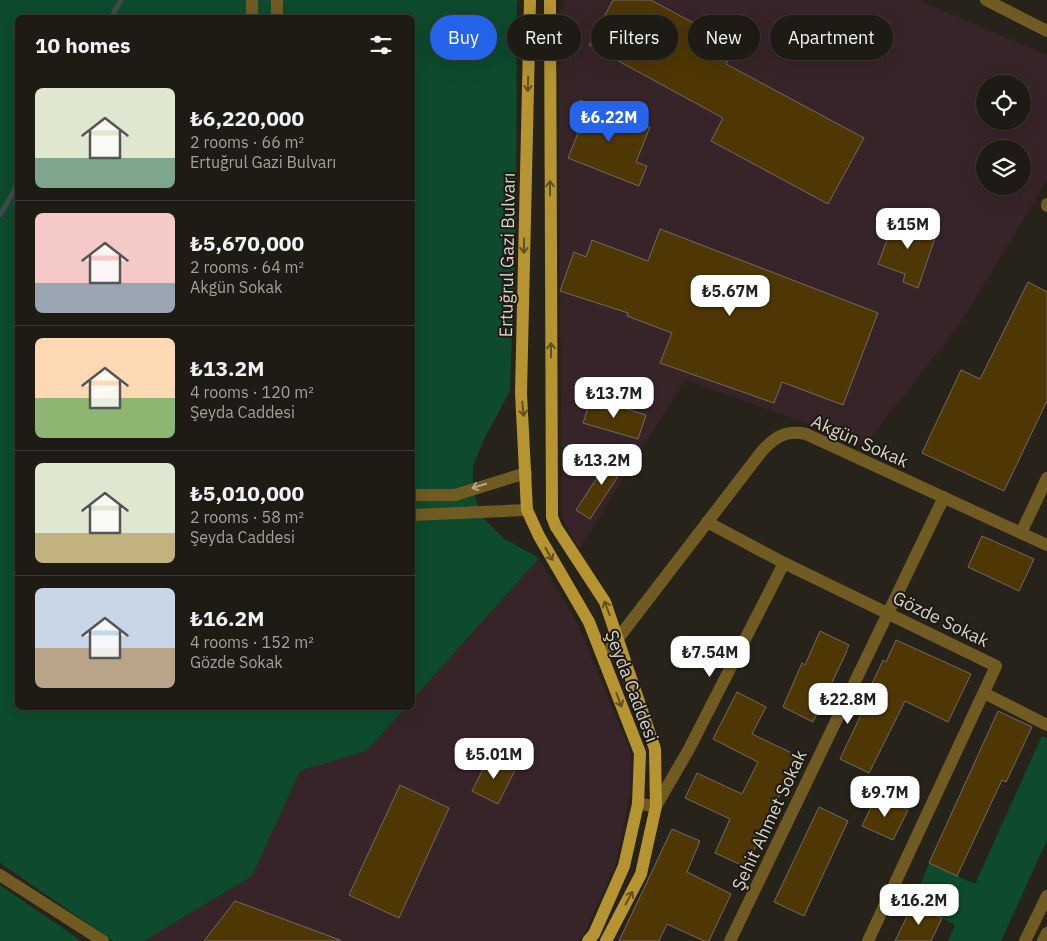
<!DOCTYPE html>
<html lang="en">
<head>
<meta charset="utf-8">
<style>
  body { margin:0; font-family:"IBM Plex Sans",sans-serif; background:#26231d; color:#f1f3f6; height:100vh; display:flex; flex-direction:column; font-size:19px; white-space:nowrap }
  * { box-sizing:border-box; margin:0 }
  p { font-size:16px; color:#a1a1a0 }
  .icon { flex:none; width:28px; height:28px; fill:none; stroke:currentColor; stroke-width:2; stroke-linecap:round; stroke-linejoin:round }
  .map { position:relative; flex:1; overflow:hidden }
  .sheet { position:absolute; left:15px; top:15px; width:400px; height:695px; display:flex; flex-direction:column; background:#1e1a14; border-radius:8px; box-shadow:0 5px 20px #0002,0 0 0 1px #3c3834 }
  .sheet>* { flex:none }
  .banner { position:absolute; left:430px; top:15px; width:475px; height:45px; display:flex; gap:10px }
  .tools { position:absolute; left:976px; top:75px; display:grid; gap:10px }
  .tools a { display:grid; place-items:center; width:55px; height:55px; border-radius:50%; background:#1e1a14; box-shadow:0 5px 20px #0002,0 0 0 1px #3c3834; font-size:25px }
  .price { position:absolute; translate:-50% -42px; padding:0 11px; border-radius:10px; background:#fff; color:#222; font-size:16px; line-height:32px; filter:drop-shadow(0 1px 2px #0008) }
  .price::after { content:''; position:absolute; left:50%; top:30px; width:15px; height:11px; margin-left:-8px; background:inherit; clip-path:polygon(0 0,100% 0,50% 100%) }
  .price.active { background:#2563eb; color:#fff }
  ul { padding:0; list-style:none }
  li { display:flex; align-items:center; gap:15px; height:125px; padding:0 20px }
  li+li { border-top:1px solid #3c3834 }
  li span { display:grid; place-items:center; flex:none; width:140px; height:100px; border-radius:8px; color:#555 }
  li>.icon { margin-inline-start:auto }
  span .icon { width:60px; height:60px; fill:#fffc; stroke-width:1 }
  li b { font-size:21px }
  h2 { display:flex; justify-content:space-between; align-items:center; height:60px; padding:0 20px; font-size:21px }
  .pill { padding:0 18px; border-radius:22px; background:#1e1a14; box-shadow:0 5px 20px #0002,0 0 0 1px #3c3834; font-size:18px; line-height:45px }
  .pill.active { background:#2563eb; color:#fff }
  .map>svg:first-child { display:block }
  .industrial { fill:#372429; fill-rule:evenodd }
  .green { fill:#0e4a2c }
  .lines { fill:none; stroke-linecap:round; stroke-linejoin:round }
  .stream { stroke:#424a4b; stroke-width:5 }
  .building { fill:#4f3705; stroke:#716b61 }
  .minor { stroke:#705b22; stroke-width:12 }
  .major { stroke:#b69431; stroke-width:12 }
  .oneway { stroke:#62501f }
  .oneway2 { stroke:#b2a891 }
  .labels { text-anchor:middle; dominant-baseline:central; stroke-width:4; stroke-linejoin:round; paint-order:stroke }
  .street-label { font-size:18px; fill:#d6d2cd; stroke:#1e1911 }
</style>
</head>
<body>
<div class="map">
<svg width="1047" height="941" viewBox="0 0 1047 941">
  <rect width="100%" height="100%" fill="#28231a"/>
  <path class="industrial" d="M565,0H918L1047,55V180L960,324L865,444L685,380L579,549L562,517L558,16ZM985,84H1022V121H985ZM985,149H1022V186H985Z
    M539,558L578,625L631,753L630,791L616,864L583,936L578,941H144L252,876L300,771L366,750L405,708H412L413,699Z"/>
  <path class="green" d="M0,0H517L516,215L510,391L484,439L473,466V490L482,517L503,538L539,558L413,699L412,18H18V708H405L366,751L300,771L252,876L144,941H113L0,863Z
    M1042,736L1047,738V840L1001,941H948L955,925L913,904L929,863L975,884Z
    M0,885L70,933L81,941H0Z"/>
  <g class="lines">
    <path class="stream" d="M111,18L121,0
      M0,215L18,184"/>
  </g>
  <path class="building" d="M613,0H651L736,46L726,64L864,138L828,204L711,141L723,118L589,45Z
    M580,100L650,127L636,162L647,166L639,186L568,158L580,128L570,124Z
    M896,216L937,232L918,288L903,282L905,274L878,264Z
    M660,229L878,313L843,405L782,382L774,403L660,363L672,333L627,316L628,313L560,291L574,252L586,257L592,240L648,261Z
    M1028,282L1047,292V401L1004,491L922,453L961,370L980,379Z
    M591,398L646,415L638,439L583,423Z
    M614,452L628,461L590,519L576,510Z
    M982,536L1034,559L1019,591L968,567Z
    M820,631L849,645L846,651H847L813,722L783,707L802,663L805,665Z
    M896,640L971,674L948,722L905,701L869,773L840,759L875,685L872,684L883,660L886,662Z
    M737,692L766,707L752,734L798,756L746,867L715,853L730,819L685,798L697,773L742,794L758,762L713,739Z
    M998,711L1032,727L1006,782L1002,780L957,876L929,863Z
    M490,755L516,768L498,804L472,791Z
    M400,785L449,808L399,918L349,895Z
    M877,795L908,810L893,840L862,826Z
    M819,807L848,821L804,916L774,902Z
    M672,829L700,841L687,872L731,894L709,941H704L667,924L659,941H619Z
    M235,901L340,940V941H204Z
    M913,904L942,918L931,941H895Z"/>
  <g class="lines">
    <path class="minor" d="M986,0L1047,31
      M252,18V0
      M277,18V0
      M1047,204V206
      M412,495H455L526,473
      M412,515L527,510
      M707,522L784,563L996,666L868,941
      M1021,533L1047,478
      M603,658L762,451C776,436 786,430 806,434L1047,545
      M984,693L1047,725
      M638,804L656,806L689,749L784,563
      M0,875L103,941
      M730,941L944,497
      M1025,941L1047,896
      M1043,941L1047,933"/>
    <path class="major" d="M530,0L521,393L527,510L539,536L589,622L640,753L638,804L624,866L594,934L588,941
      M550,0L552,517L556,527L605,602L655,749L656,806L641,874L606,941"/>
  </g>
  <defs><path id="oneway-shaft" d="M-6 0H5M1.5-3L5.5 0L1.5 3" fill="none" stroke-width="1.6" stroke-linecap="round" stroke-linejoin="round" transform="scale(1.25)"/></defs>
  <g class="oneway">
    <use href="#oneway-shaft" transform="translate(528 84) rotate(91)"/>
    <use href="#oneway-shaft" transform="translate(550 188) rotate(-90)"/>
    <use href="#oneway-shaft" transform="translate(524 246) rotate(91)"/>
    <use href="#oneway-shaft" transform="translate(551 350) rotate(-90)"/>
    <use href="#oneway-shaft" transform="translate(523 409) rotate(84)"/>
    <use href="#oneway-shaft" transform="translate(549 554) rotate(60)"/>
    <use href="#oneway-shaft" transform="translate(607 608) rotate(-111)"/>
    <use href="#oneway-shaft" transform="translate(619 700) rotate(69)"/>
    <use href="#oneway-shaft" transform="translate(629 898) rotate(-62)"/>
  </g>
  <use class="oneway2" href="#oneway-shaft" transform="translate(479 486) rotate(163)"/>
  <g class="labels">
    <g class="street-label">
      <text transform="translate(507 255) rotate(-89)">Ertuğrul Gazi Bulvarı</text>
      <text transform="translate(860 441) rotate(24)">Akgün Sokak</text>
      <text transform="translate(941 619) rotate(26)">Gözde Sokak</text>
      <text transform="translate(632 686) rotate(69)">Şeyda Caddesi</text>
      <text transform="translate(769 820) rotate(-65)">Şehit Ahmet Sokak</text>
    </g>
  </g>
</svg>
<div class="tools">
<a><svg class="icon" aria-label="locate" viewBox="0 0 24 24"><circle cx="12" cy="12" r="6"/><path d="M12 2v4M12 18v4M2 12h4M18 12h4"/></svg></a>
<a><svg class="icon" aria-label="layers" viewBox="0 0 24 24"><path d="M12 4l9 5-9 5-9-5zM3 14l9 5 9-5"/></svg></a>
</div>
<b class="price active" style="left:609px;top:143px">₺6.22M</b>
<b class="price" style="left:908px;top:250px">₺15M</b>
<b class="price" style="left:730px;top:317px">₺5.67M</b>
<b class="price" style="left:614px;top:419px">₺13.7M</b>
<b class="price" style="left:602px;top:486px">₺13.2M</b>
<b class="price" style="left:710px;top:678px">₺7.54M</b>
<b class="price" style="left:848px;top:725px">₺22.8M</b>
<b class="price" style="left:494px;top:780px">₺5.01M</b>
<b class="price" style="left:885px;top:818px">₺9.7M</b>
<b class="price" style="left:919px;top:926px">₺16.2M</b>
<div class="banner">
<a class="pill active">Buy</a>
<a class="pill">Rent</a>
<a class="pill">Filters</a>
<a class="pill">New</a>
<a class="pill">Apartment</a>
</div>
<section class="sheet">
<h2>10 homes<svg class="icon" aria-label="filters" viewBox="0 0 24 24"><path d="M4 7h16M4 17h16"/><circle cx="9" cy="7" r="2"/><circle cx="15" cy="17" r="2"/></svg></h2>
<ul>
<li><span style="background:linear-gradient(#dfe7d0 70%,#7fa58c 0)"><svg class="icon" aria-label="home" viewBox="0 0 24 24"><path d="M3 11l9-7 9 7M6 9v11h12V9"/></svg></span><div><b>₺6,220,000</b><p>2 rooms · 66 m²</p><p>Ertuğrul Gazi Bulvarı</p></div></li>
<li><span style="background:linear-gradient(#f6c9c9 70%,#9aa5b1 0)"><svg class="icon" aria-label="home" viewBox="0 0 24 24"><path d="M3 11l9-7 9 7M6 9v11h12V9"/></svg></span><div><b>₺5,670,000</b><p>2 rooms · 64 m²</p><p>Akgün Sokak</p></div></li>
<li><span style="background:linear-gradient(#ffd9b3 60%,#8fb573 0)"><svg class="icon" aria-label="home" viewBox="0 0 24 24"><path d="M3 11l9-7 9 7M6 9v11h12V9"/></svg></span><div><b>₺13.2M</b><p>4 rooms · 120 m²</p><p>Şeyda Caddesi</p></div></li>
<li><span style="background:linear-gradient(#dfe7d0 70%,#c2b280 0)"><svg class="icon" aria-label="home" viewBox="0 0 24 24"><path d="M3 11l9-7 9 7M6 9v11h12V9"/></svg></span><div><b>₺5,010,000</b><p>2 rooms · 58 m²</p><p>Şeyda Caddesi</p></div></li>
<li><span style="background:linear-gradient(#c9d6e8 60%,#b9a48a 0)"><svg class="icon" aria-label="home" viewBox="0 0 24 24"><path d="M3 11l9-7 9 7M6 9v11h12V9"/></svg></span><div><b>₺16.2M</b><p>4 rooms · 152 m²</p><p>Gözde Sokak</p></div></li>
</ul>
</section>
</div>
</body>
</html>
